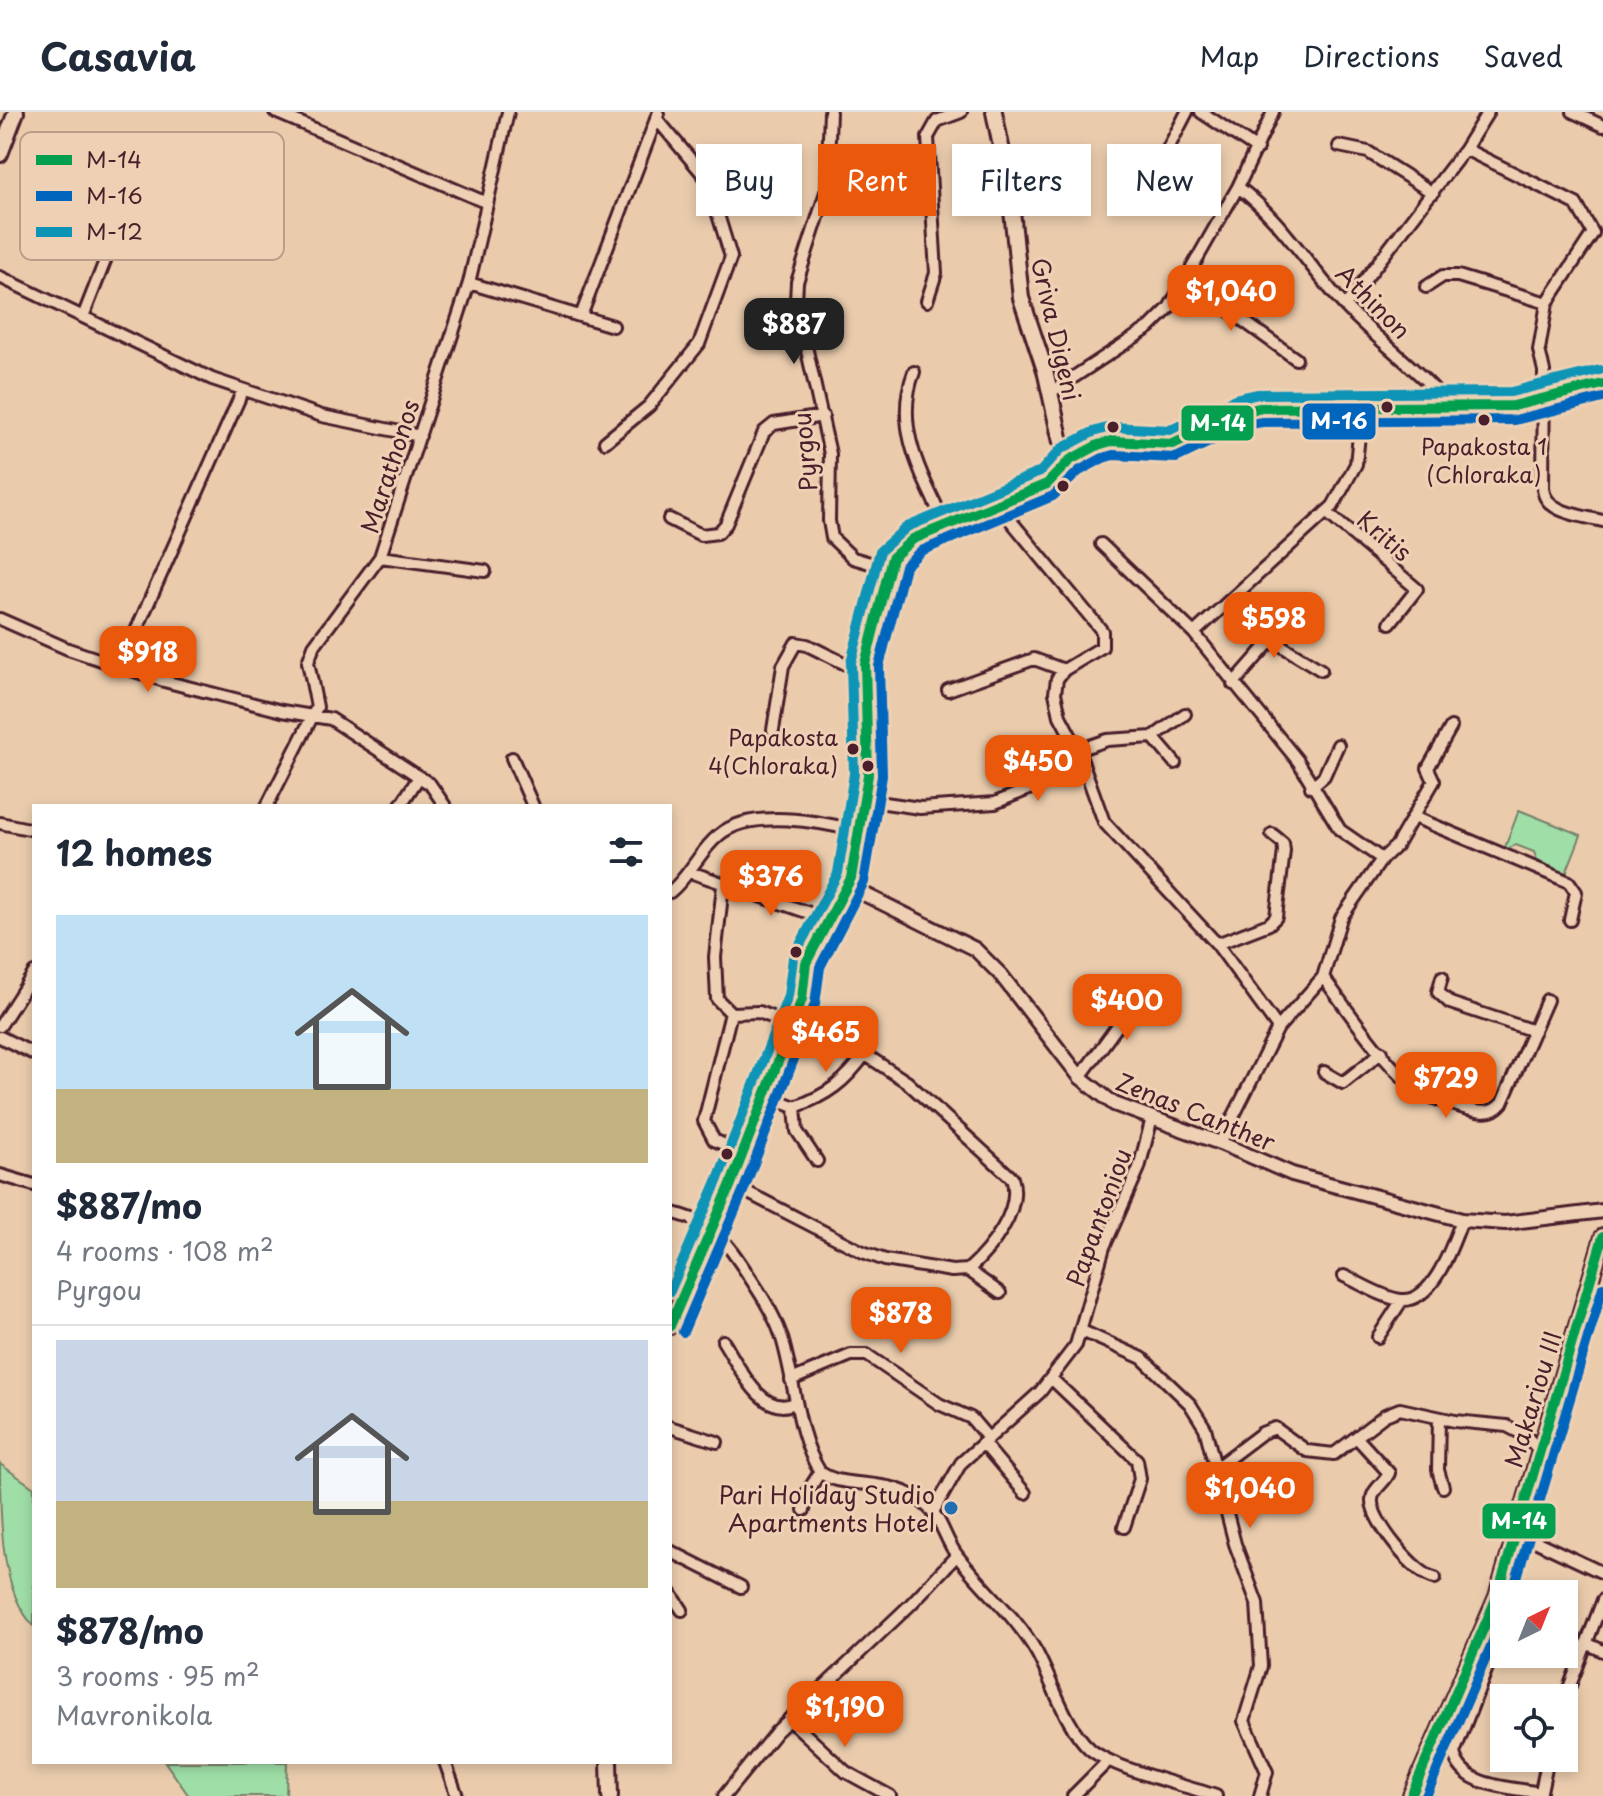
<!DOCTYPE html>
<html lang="en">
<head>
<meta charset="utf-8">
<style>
  body { margin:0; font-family:"Playpen Sans",sans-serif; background:#f2f2f3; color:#1f2937; height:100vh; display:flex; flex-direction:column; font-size:30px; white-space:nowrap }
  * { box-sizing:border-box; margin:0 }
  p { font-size:26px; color:#747a83 }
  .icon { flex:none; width:44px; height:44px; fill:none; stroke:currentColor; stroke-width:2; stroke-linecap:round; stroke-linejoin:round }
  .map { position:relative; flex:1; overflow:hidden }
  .sheet { position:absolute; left:32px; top:692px; width:640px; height:960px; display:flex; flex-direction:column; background:#fff; border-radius:0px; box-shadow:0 4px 12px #0003 }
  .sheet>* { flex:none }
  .guide { position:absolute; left:696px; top:32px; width:760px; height:72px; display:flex; gap:16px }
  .needle { width:52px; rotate:43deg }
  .tools { position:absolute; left:1490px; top:1468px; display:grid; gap:16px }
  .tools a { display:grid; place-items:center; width:88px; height:88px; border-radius:0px; background:#fff; box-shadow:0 4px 12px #0003; font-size:40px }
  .price { position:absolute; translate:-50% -68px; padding:0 18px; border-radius:16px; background:#ea580c; color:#fff; font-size:26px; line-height:52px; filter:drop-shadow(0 2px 4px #0008) }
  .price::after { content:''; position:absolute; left:50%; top:48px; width:24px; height:18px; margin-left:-12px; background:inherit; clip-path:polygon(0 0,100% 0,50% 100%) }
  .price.selected { background:#222; color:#fff }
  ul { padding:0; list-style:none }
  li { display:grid; align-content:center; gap:16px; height:424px; padding:0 24px }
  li+li { border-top:2px solid #e0e1e3 }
  li span { display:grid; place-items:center; height:248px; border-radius:0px; color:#555 }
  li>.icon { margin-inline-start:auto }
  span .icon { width:144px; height:144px; fill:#fffc; stroke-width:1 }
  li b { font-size:34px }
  h2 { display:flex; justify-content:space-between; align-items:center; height:96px; padding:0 24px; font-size:34px }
  .tag { padding:0 28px; border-radius:0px; background:#fff; box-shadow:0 4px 12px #0003; font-size:28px; line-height:72px }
  .tag.selected { background:#ea580c; color:#fff }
  header { display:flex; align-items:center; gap:48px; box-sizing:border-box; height:112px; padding:0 40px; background:#fff; border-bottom:2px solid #e0e1e3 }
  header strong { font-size:38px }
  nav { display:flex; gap:44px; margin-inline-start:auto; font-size:28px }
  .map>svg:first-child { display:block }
  .green { fill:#9fdfa7; stroke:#747f69; stroke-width:2 }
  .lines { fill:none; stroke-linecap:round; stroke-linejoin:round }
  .minor-casing { stroke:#4a1f2b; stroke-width:16 }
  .tertiary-casing { stroke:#4a1f2b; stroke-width:18 }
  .secondary-casing { stroke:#4a1f2b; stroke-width:20 }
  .minor { stroke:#eed1b5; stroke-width:10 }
  .tertiary { stroke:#eed1b5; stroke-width:12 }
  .secondary { stroke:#eed1b5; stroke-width:14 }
  .bus-1-casing { stroke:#eed1b5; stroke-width:16 }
  .bus-2-casing { stroke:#eed1b5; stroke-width:16 }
  .bus-3-casing { stroke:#eed1b5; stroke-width:16 }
  .bus-1 { stroke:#049f4f; stroke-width:10 }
  .bus-2 { stroke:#0065bd; stroke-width:10 }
  .bus-3 { stroke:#0b94b6; stroke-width:10 }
  .bus-dot { fill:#4a1f2b; stroke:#eed1b5; stroke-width:3 }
  .poi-dot { fill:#1f6fb2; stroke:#eed1b5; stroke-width:3 }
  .labels { text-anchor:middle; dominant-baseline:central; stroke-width:6; stroke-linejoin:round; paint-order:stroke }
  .bus-label { font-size:22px; fill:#4a1f2b; stroke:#eed1b5 }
  .street-label { font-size:24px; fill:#4a1f2b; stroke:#eed1b5 }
  .poi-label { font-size:24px; fill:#4a1f2b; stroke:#eed1b5; text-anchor:end }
  .key { fill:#eed1b5; stroke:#bd9c8c; stroke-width:2 }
  .key-label { font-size:22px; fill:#4a1f2b }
  .line-badge { stroke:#eed1b5; stroke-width:3 }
  .badge-label { font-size:22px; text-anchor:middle; font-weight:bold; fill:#fff }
</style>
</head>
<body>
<header>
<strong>Casavia</strong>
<nav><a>Map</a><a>Directions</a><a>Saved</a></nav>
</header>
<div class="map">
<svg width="1603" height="1684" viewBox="0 0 1603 1684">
  <rect width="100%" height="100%" fill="#eaccad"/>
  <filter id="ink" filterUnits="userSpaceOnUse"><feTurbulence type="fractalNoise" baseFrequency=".0125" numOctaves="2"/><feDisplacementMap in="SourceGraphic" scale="16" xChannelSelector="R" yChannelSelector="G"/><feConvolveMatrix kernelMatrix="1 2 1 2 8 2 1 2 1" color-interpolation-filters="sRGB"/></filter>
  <g filter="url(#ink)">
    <path class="green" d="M1519,698L1581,723L1566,761L1537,749L1534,740L1516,733L1504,738Z
      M0,1352L34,1376V1514C0,1480 0,1405 0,1352Z
      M165,1650H287L286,1684H189Z"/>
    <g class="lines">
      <defs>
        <path id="minor" d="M275,0L487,91
          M830,0L827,77L797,170L796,189L830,342L829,409L832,426L853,446L887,456
          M1201,0L1257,37
          M1573,0L1603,14
          M1339,34L1368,40L1433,81
          M1465,37L1576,92L1593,121L1547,191L1539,238L1544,259L1543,376C1544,401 1583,404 1603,409
          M1162,48L1187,0
          M1238,75C1280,106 1309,155 1344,193C1378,229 1419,257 1450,295
          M0,165L212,267L322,304L420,324
          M1187,168L1296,247
          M469,171L613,214
          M1426,175L1443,164H1458L1547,191
          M927,189L936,161L928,25L937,9L961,0
          M1345,194L1465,37L1488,0
          M581,204L658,2
          M83,205L137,67
          M914,260C893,315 922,363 945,412
          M1051,280L1150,215L1169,196L1238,75L1273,0
          M605,330L649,294L699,232L731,145L707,67L656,6
          M997,392L1102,519V535L1064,558L1057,567L1055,581L1060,604L1078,638L1104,710L1217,832L1278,916
          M1326,400L1417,477L1390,511
          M669,407L701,423L718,421L726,412L764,320L774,312L823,304
          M1101,432L1194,521L1298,649L1340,718L1382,747
          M380,445L485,459
          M0,507L68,537L164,569L282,599L331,607L430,672L445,694
          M1194,521L1333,394L1356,352L1362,294
          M120,555L243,278
          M1233,572L1269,531H1277L1321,558
          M948,578L1034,547L1064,558
          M773,618L783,554L796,531L807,533L864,561
          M1153,625L1175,651
          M512,646L533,694
          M1311,675L1324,664L1338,633
          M864,688L920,696L995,691L1031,676L1078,638L1107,628L1153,625L1185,602
          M267,694L317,595L308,550L314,534L380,445L469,171L508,0
          M400,694L419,665
          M1414,705L1569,770L1576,780L1570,808
          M0,711L34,718
          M690,760L830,808
          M723,774L715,845L717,887L731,901L759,900L791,913
          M670,780C690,764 699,739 719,723C751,696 822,710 858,719
          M1217,832L1269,812L1276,805L1284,739L1283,731L1272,722
          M1323,865C1347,897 1390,962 1423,981C1435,988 1450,991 1464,996C1479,1000 1491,1004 1502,991L1547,888
          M1442,865L1438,880L1450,891L1534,919
          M731,901L704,1009L714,1028L743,1041
          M0,914L34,861
          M0,925L34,942
          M840,926L907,970L1012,1066C1023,1098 990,1138 968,1158
          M1324,960L1343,971L1382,940
          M1080,965L1146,875
          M764,983L795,995L797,1019L817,1049
          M795,995C828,983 845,970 866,941
          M1220,1031L1278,916L1323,865L1341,806L1382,747L1396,734L1434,669L1428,656L1451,615
          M0,1063L34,1073
          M731,1072L863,1140L885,1148L952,1159L968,1158L1000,1181
          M670,1100C712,1110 722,1124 745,1158C759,1179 773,1200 781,1223C795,1266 796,1322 820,1360C845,1380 892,1361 928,1395C942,1408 945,1427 956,1442C982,1477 1015,1502 1037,1541C1053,1571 1065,1614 1090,1637C1113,1657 1184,1673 1216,1684
          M1344,1164C1360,1171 1383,1186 1401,1188C1434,1191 1453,1131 1462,1108
          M1082,1219L1142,1246L1190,1292L1205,1316L1235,1432L1257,1491L1261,1554L1244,1609L1267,1660L1260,1684
          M1378,1225L1402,1188
          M723,1229C738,1252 762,1309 796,1290
          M1052,1267L1137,1348L1140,1367L1124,1415
          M791,1268L851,1243H867L939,1292L971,1306L988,1326
          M1439,1306L1438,1358L1443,1375
          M670,1315L717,1330
          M1358,1327L1389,1361C1385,1371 1372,1377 1372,1388C1370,1407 1416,1464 1435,1466
          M983,1331L1025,1381
          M1217,1355L1262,1321L1275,1316L1307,1339L1334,1342L1385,1303L1400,1297L1455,1309L1507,1314L1526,1324L1538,1337
          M804,1398L808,1379L820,1360
          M933,1400L961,1351L1040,1280L1076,1233L1104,1135L1139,1056L1152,1006
          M1518,1421L1603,1461
          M670,1439L741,1475
          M670,1480L682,1498
          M1504,1512L1454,1641C1462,1676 1511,1675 1540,1681
          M1586,1531L1603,1539
          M1564,1589L1603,1488
          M789,1607L846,1660L890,1684
          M445,1650L457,1684
          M724,1684L776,1620L910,1493L957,1443
          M1073,1684L1108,1649
          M1540,1684L1548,1646"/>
        <path id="tertiary" d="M848,774L975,837L1001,863L1080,965L1114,992L1220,1031L1292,1062L1462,1108L1505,1111L1603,1099"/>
        <path id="secondary" d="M994,0L1010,79L1021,186L1045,258L1061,330L1070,348
          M0,42L16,0
          M670,1214L731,1072L802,887L806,851L851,766L868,663L865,552L892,446L913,427L1047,372L1060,362L1070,348L1098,333L1111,329L1173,332L1241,300L1260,296L1513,294L1603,272
          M609,1650L610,1684
          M1411,1684L1497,1485L1603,1125"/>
      </defs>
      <use href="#minor" class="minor-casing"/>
      <use href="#tertiary" class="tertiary-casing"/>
      <use href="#secondary" class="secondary-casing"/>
      <use href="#minor" class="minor"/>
      <use href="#tertiary" class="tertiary"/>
      <use href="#secondary" class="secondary"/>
      <defs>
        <path id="bus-1" d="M670,1214L731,1072L802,887L806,851L851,766L868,663L865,552L892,446L913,427L1047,372L1070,348L1098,333L1111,329L1173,332L1241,300L1260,296L1513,294L1603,272
          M1411,1684L1497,1485L1603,1125"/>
        <path id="bus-2" d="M683,1220L744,1077L815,892L820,855L864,770L882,664L879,554L905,454L921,439L1053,384L1079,359L1103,346L1113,343L1176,346L1245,313L1262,310L1515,308L1603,286
          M1512,1482L1603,1175
          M1426,1684L1504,1504"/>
        <path id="bus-3" d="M670,1179L718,1067L788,884L793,846L838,761L854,662L851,550L880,439L907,415L1040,360L1061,337L1093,320L1110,315L1170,318L1235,287L1258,282L1511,280L1600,258"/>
      </defs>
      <use href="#bus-1" class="bus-1-casing"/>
      <use href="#bus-2" class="bus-2-casing"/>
      <use href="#bus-3" class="bus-3-casing"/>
      <use href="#bus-1" class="bus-1"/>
      <use href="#bus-2" class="bus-2"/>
      <use href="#bus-3" class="bus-3"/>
    </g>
  </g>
  <g class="bus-dot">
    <circle cx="1387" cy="295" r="7"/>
    <circle cx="1484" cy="308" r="7"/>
    <circle cx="1113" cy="315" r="7"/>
    <circle cx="1063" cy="374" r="7"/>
    <circle cx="853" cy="637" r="7"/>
    <circle cx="868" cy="654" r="7"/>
    <circle cx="796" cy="840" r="7"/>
    <circle cx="727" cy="1042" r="7"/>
  </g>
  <circle class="poi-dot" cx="951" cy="1396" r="8"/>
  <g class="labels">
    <g class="bus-label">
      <text x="1484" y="333">Papakosta 1<tspan x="1484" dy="28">(Chloraka)</tspan></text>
      <text x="838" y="624" text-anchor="end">Papakosta<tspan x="838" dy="28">4(Chloraka)</tspan></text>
    </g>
    <g class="street-label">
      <text transform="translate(1374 189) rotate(45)">Athinon</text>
      <text transform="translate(1057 217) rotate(77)">Griva Digeni</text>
      <text transform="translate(804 340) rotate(-95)">Pyrgou</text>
      <text transform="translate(389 354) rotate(-72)">Marathonos</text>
      <text transform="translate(1385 423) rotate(41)">Kritis</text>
      <text transform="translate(1196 999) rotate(22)">Zenas Canther</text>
      <text transform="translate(1098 1105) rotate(-70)">Papantoniou</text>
      <text transform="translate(1532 1287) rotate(-73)">Makariou III</text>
    </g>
    <g class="poi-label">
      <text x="935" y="1382">Pari Holiday Studio<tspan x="935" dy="28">Apartments Hotel</tspan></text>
    </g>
  </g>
  <rect x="20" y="20" width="264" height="128" rx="12" class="key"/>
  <rect x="36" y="43" width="36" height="10" fill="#049f4f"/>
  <rect x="36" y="79" width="36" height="10" fill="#0065bd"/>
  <rect x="36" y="115" width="36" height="10" fill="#0b94b6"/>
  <g class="key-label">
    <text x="86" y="56">M-14</text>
    <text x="86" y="92">M-16</text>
    <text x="86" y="128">M-12</text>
  </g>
  <g class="line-badge">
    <rect x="1301" y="290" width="76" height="39" rx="8" fill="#0065bd"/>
    <rect x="1180" y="292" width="75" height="38" rx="8" fill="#049f4f"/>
    <rect x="1481" y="1390" width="76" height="38" rx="8" fill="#049f4f"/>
  </g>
  <g class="badge-label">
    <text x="1339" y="317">M-16</text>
    <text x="1218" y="319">M-14</text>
    <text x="1519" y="1417">M-14</text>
  </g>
</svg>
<div class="tools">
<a><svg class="needle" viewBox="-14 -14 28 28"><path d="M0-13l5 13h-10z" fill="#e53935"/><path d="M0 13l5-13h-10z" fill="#747a83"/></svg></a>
<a><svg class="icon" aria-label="locate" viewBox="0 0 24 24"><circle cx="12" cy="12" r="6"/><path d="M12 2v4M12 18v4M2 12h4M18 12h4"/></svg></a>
</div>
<b class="price" style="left:1231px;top:221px">$1,040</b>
<b class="price selected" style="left:794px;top:254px">$887</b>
<b class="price" style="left:1274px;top:548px">$598</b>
<b class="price" style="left:148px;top:582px">$918</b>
<b class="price" style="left:1038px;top:691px">$450</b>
<b class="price" style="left:771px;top:806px">$376</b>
<b class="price" style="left:1127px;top:930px">$400</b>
<b class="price" style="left:826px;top:962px">$465</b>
<b class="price" style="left:1446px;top:1008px">$729</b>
<b class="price" style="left:901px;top:1243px">$878</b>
<b class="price" style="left:1250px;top:1418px">$1,040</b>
<b class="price" style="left:845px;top:1637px">$1,190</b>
<div class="guide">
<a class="tag">Buy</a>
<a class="tag selected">Rent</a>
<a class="tag">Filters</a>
<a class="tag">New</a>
</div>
<section class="sheet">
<h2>12 homes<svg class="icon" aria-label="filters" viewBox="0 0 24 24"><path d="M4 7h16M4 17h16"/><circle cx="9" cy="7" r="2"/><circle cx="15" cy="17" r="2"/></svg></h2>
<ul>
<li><span style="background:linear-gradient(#bfe0f5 70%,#c2b280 0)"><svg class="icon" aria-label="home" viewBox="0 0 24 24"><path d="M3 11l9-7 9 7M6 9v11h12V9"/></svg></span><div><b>$887/mo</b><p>4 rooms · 108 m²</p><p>Pyrgou</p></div></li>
<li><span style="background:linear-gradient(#c9d6e8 65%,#c2b280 0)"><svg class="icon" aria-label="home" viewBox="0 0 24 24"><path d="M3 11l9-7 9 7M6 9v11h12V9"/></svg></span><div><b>$878/mo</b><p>3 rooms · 95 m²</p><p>Mavronikola</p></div></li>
</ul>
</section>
</div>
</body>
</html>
